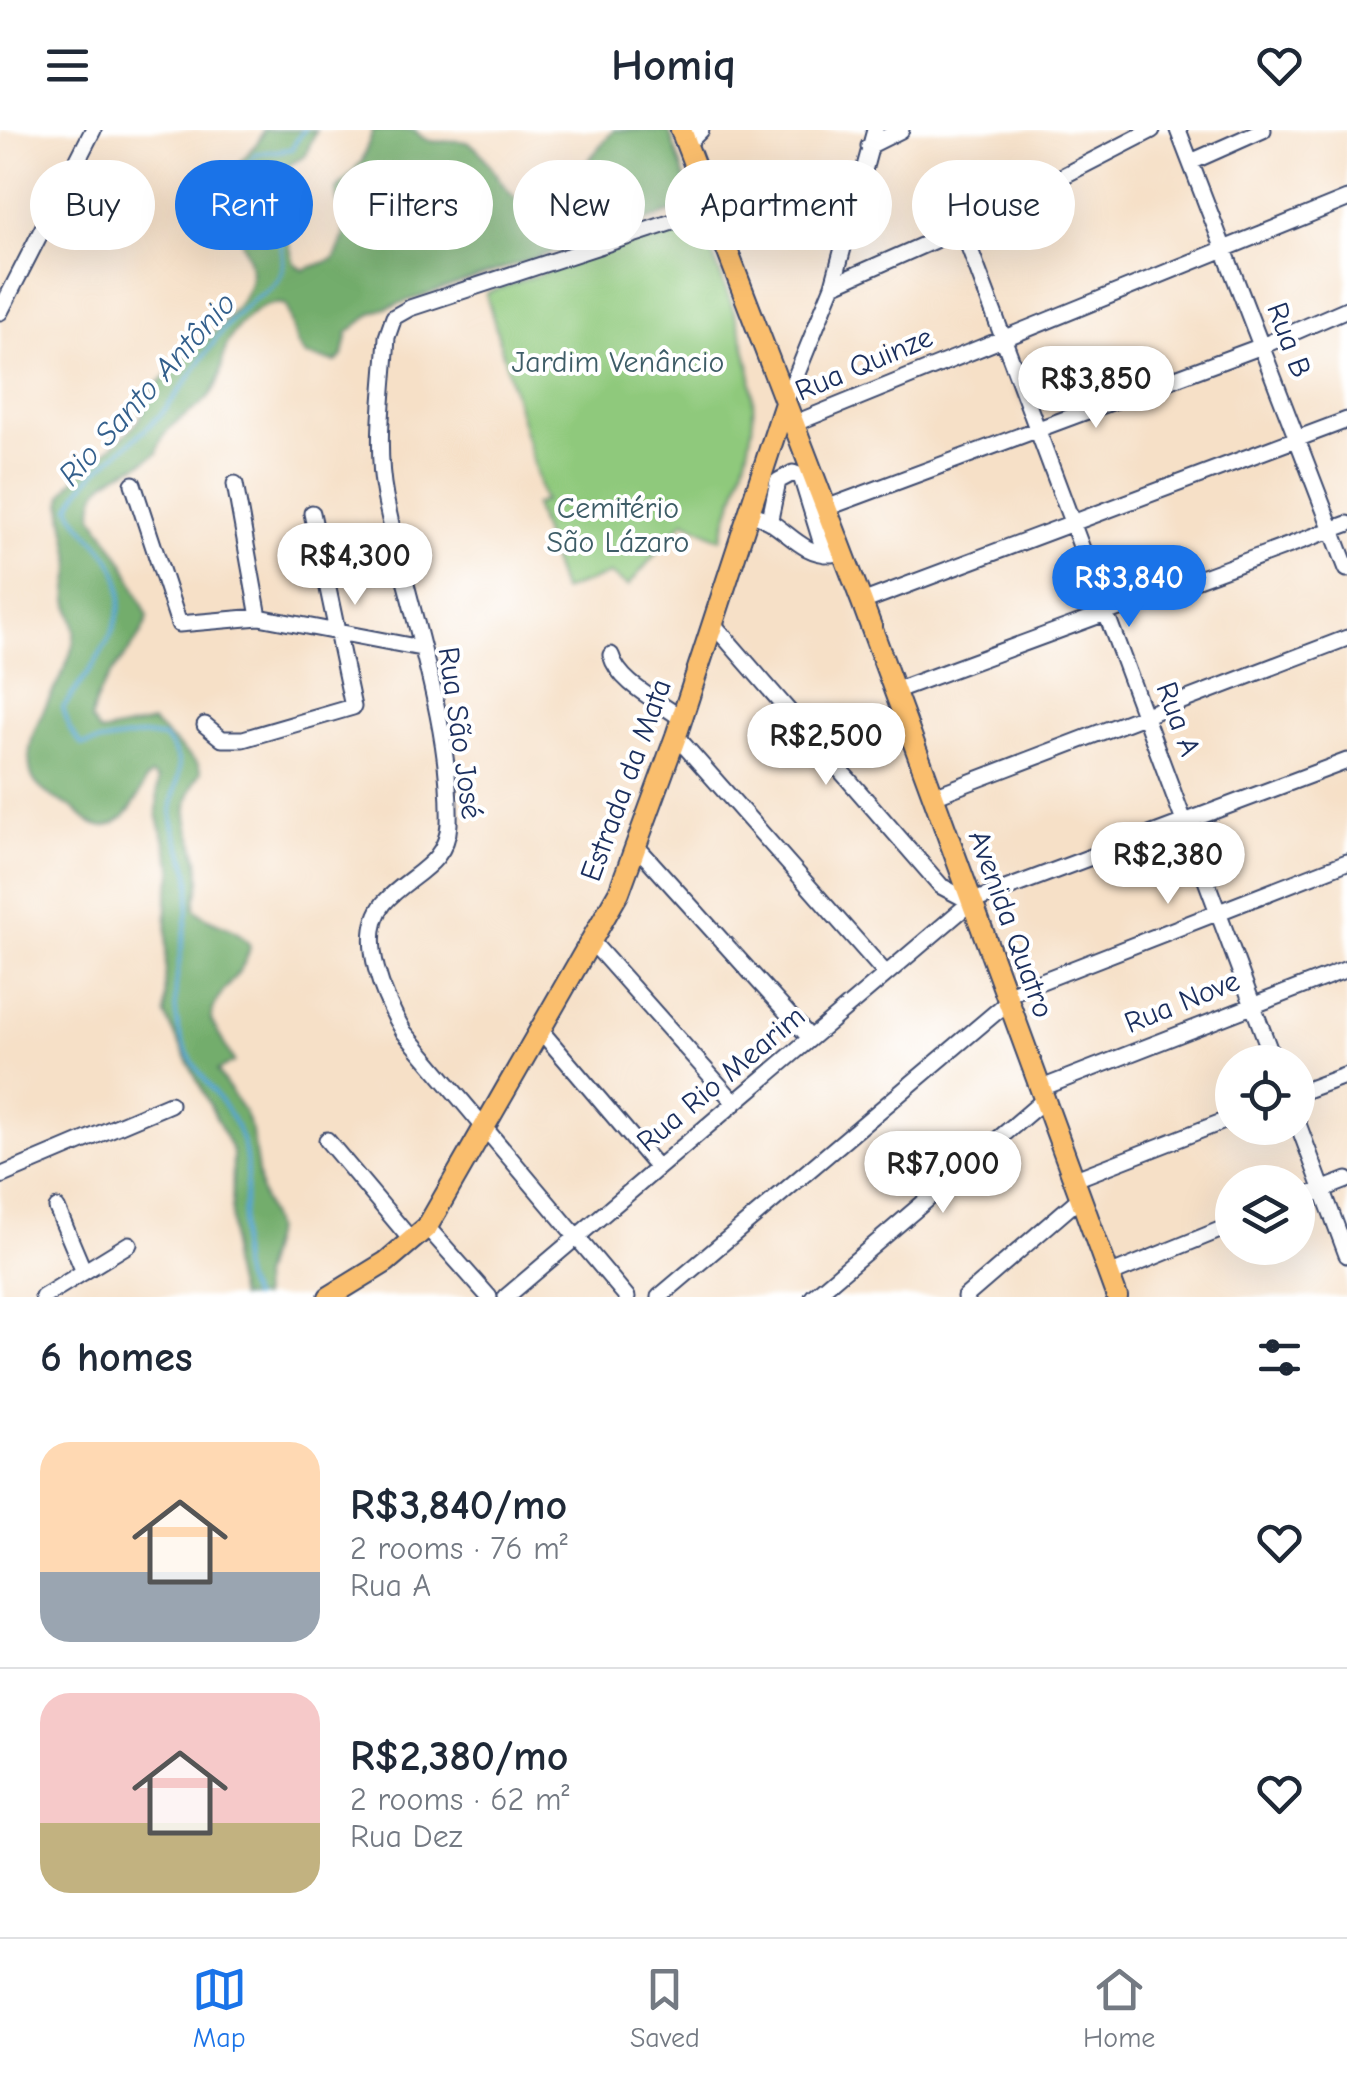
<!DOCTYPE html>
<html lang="en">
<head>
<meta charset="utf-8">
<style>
  body { margin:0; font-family:"Comic Neue",sans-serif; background:#f2f2f3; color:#1f2937; height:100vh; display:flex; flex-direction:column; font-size:38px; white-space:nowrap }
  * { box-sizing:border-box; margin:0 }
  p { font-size:32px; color:#747a83 }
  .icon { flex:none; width:55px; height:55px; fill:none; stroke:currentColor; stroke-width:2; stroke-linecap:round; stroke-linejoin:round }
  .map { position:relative; height:1167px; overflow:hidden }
  .details { display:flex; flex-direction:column; background:#fff; flex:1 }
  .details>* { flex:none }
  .top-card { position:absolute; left:30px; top:30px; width:1288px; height:90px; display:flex; gap:20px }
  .fabs { position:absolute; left:1215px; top:915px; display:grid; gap:20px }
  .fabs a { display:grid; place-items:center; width:100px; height:100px; border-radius:50%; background:#fff; box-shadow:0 10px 40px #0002; font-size:50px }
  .price { position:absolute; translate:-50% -85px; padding:0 22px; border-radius:35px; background:#fff; color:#222; font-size:32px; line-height:65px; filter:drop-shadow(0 2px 5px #0008) }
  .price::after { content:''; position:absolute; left:50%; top:60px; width:30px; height:22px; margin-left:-15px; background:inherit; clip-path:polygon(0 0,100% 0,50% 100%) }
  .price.current { background:#1a73e8; color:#fff }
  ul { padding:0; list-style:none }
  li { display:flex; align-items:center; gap:30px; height:250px; padding:0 40px }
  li+li { border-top:2px solid #e0e1e3 }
  li span { display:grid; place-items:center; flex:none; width:280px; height:200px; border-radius:30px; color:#555 }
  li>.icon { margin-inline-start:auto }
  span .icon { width:120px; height:120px; fill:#fffc; stroke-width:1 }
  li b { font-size:42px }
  h2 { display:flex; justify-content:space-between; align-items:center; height:120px; padding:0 40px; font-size:42px }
  .tag { padding:0 35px; border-radius:45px; background:#fff; box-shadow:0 10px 40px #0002; font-size:35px; line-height:90px }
  .tag.current { background:#1a73e8; color:#fff }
  header { display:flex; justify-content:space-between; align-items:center; height:130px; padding:0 40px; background:#fff; font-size:45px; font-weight:600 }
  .dock { display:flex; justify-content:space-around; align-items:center; height:140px; border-top:2px solid #e0e1e3; background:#fff; font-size:28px; color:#747a83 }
  .dock a { display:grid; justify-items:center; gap:5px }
  .dock .current { color:#1a73e8 }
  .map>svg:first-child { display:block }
  .green { fill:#8fc97c; stroke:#557c6d; stroke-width:2.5 }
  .forest { fill:#73ad6c; stroke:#476e65; stroke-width:2.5 }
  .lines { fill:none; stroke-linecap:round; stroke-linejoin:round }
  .stream { stroke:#56a6d0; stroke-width:4 }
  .minor-casing { stroke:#3c4a6e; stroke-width:19 }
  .major-casing { stroke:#3c4a6e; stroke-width:24 }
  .minor { stroke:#fff; stroke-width:15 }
  .major { stroke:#fabe6d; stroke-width:20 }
  .labels { text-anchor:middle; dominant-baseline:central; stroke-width:8; stroke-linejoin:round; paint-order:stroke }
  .street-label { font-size:30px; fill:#1b2f5e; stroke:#fff }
  .park-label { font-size:30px; fill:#3e5d67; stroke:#fff }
  .water-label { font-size:32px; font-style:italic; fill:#335f8c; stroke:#fff }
</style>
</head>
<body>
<header><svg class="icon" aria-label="menu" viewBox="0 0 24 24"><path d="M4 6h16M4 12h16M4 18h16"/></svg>Homiq<svg class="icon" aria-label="heart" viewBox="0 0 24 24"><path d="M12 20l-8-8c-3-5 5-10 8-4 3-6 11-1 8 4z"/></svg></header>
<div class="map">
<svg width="1347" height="1167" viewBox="0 0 1347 1167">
  <rect width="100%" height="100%" fill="#fff"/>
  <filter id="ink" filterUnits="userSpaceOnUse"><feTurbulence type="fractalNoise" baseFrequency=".01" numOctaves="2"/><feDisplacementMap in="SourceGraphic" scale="20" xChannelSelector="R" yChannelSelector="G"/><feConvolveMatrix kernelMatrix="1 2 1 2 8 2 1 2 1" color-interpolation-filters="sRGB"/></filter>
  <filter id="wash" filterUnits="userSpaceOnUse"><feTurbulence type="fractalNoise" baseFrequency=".0048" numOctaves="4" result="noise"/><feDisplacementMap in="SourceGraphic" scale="40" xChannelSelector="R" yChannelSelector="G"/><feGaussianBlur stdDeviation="2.25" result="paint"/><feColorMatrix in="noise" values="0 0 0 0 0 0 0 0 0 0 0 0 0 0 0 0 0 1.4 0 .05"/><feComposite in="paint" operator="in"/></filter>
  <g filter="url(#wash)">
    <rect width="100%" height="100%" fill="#f6e0c7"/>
    <path class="green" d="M699,89C722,154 761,227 752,298C747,335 731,373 721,409L684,391L628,456L610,444L562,461L534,375L544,371L486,163Z"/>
    <path class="forest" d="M263,0H316L305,26L289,35L283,49L280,81L294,133L303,140L334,129C354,91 339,97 336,61L362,31L373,0H415C429,20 447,7 466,12C488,19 498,61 524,74L546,69L572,50L614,0H669L692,69L690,76L374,182L348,202L343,226L336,232L306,226L297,214L286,175C260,168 230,198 224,224C221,237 221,249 213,261C197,286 162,289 157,323C129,346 91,341 93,386L124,433L148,487C135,527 99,542 91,590L100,603L152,592L198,634L201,642C170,687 199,704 200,748C200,759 194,768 195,779C213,798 235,792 250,816C245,847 213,861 211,890L234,932L217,941L244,981L252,1002L261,1062L274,1099L261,1148L262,1167H239L231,1133L233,1022L165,885L167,768L173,740L157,684L158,650L152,645L146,649C138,671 116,711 88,691C81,686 77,680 70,676C56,669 35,660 31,643C20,600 64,556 73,514C77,495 71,488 68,470C66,459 70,451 71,440C72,416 60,389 63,365C81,336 112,320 135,295C145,284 147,267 157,255C179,230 243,184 250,152C257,120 224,96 227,64C231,30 261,18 263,0Z"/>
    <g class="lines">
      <path class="stream" d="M252,1167C224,1123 256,1066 244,1017C234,974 192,946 180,904C165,855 191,801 190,752C189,730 176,713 173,693C166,655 196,642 164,608L143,605L82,615L70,600L63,578C90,538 141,484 112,433C101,413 79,398 70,377C89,338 133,315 161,284C194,248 214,201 253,170C269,158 284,154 283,130C282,98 259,65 246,37L255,24L291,19L304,0"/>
    </g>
  </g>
  <g filter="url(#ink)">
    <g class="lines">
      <defs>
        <path id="minor" d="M1178,0L1347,439
          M686,15L701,0
          M869,16L901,0
          M1191,32L1263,0
          M962,98L1274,932
          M833,155L962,98L1152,0
          M0,182L93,0
          M785,273L833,155L875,0
          M793,294L1347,69
          M133,354L179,494L259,487L421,518
          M235,354L259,487
          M826,378L1262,216L1347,179
          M750,384C783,390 796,425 832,424
          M770,389L778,351L793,343L801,346L825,424
          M862,472L1347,290
          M713,494L941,756L971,772
          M611,525C619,554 659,571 682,589
          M894,561L1347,394
          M205,595L222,609H243L353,577L312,383
          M676,606L886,844
          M934,666L1347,508
          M638,718L810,908
          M592,812L735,973
          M1006,865L1347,732
          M541,901L658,1038
          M1039,959L1347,839
          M1298,963L1347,945
          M1298,994L1347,1125
          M327,1010L412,1111
          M0,1046L170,974
          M1073,1050L1232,988
          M1298,1069L1347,1050
          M57,1078L84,1142
          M427,1097L489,1167
          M1109,1145L1232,1095
          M43,1167L129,1114
          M506,1167L971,772L1347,631
          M627,1167L404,902C385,870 356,808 384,773C408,745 447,736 449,694C452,590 405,469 385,366C375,314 384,260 387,207L394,187L410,178L709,80
          M659,1167L1008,872
          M813,1167L1044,970
          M965,1167L1080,1068"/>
        <path id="major" d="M681,0L862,472L1117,1167
          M329,1167L386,1132L427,1097L619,762L676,606L785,273"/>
      </defs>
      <use href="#minor" class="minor-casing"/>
      <use href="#major" class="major-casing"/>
      <use href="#minor" class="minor"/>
      <use href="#major" class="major"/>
    </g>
  </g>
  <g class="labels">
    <g class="street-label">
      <text transform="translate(1289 210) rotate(70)">Rua B</text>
      <text transform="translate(864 234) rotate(-23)">Rua Quinze</text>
      <text transform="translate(1178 589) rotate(70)">Rua A</text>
      <text transform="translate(460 603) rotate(82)">Rua São José</text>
      <text transform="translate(626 650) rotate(-70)">Estrada da Mata</text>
      <text transform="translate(1011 794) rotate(70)">Avenida Quatro</text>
      <text transform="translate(1182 872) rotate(-22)">Rua Nove</text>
      <text transform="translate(721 949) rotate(-40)">Rua Rio Mearim</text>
    </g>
    <g class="park-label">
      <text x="618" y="232">Jardim Venâncio</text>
      <text x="618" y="378">Cemitério<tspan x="618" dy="34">São Lázaro</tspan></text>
    </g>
    <g class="water-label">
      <text transform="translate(147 259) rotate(-48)">Rio Santo Antônio</text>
    </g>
  </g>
</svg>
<div class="fabs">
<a><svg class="icon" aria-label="locate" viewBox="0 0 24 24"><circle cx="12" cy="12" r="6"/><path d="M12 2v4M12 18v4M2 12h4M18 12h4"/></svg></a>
<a><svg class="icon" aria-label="layers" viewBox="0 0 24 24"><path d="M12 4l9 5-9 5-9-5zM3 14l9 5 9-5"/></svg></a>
</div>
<b class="price" style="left:1096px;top:301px">R$3,850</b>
<b class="price" style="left:355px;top:478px">R$4,300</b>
<b class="price current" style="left:1129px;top:500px">R$3,840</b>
<b class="price" style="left:826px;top:658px">R$2,500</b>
<b class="price" style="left:1168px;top:777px">R$2,380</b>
<b class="price" style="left:943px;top:1086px">R$7,000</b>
<div class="top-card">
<a class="tag">Buy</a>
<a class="tag current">Rent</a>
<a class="tag">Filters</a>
<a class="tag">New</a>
<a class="tag">Apartment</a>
<a class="tag">House</a>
</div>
</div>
<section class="details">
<h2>6 homes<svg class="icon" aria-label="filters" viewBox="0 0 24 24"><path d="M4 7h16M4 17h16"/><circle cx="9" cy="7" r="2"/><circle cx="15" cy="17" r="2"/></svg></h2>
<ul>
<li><span style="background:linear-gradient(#ffd9b3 65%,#9aa5b1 0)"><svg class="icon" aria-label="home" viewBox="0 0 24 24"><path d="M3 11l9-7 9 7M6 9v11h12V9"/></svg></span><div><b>R$3,840/mo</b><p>2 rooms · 76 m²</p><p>Rua A</p></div><svg class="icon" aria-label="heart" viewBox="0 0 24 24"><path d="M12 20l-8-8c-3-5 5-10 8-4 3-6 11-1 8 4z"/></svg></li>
<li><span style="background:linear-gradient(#f6c9c9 65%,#c2b280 0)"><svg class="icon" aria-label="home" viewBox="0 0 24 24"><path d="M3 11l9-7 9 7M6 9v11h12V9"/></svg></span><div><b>R$2,380/mo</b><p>2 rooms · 62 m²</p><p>Rua Dez</p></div><svg class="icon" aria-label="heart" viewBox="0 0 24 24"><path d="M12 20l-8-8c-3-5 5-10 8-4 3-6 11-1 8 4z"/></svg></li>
</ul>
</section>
<nav class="dock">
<a class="current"><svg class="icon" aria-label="map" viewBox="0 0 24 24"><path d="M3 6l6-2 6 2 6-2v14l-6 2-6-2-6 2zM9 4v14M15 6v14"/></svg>Map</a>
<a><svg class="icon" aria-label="saved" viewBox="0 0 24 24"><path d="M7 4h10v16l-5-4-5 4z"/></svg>Saved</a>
<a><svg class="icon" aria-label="home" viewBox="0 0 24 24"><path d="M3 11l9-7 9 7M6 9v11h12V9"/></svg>Home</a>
</nav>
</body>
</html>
